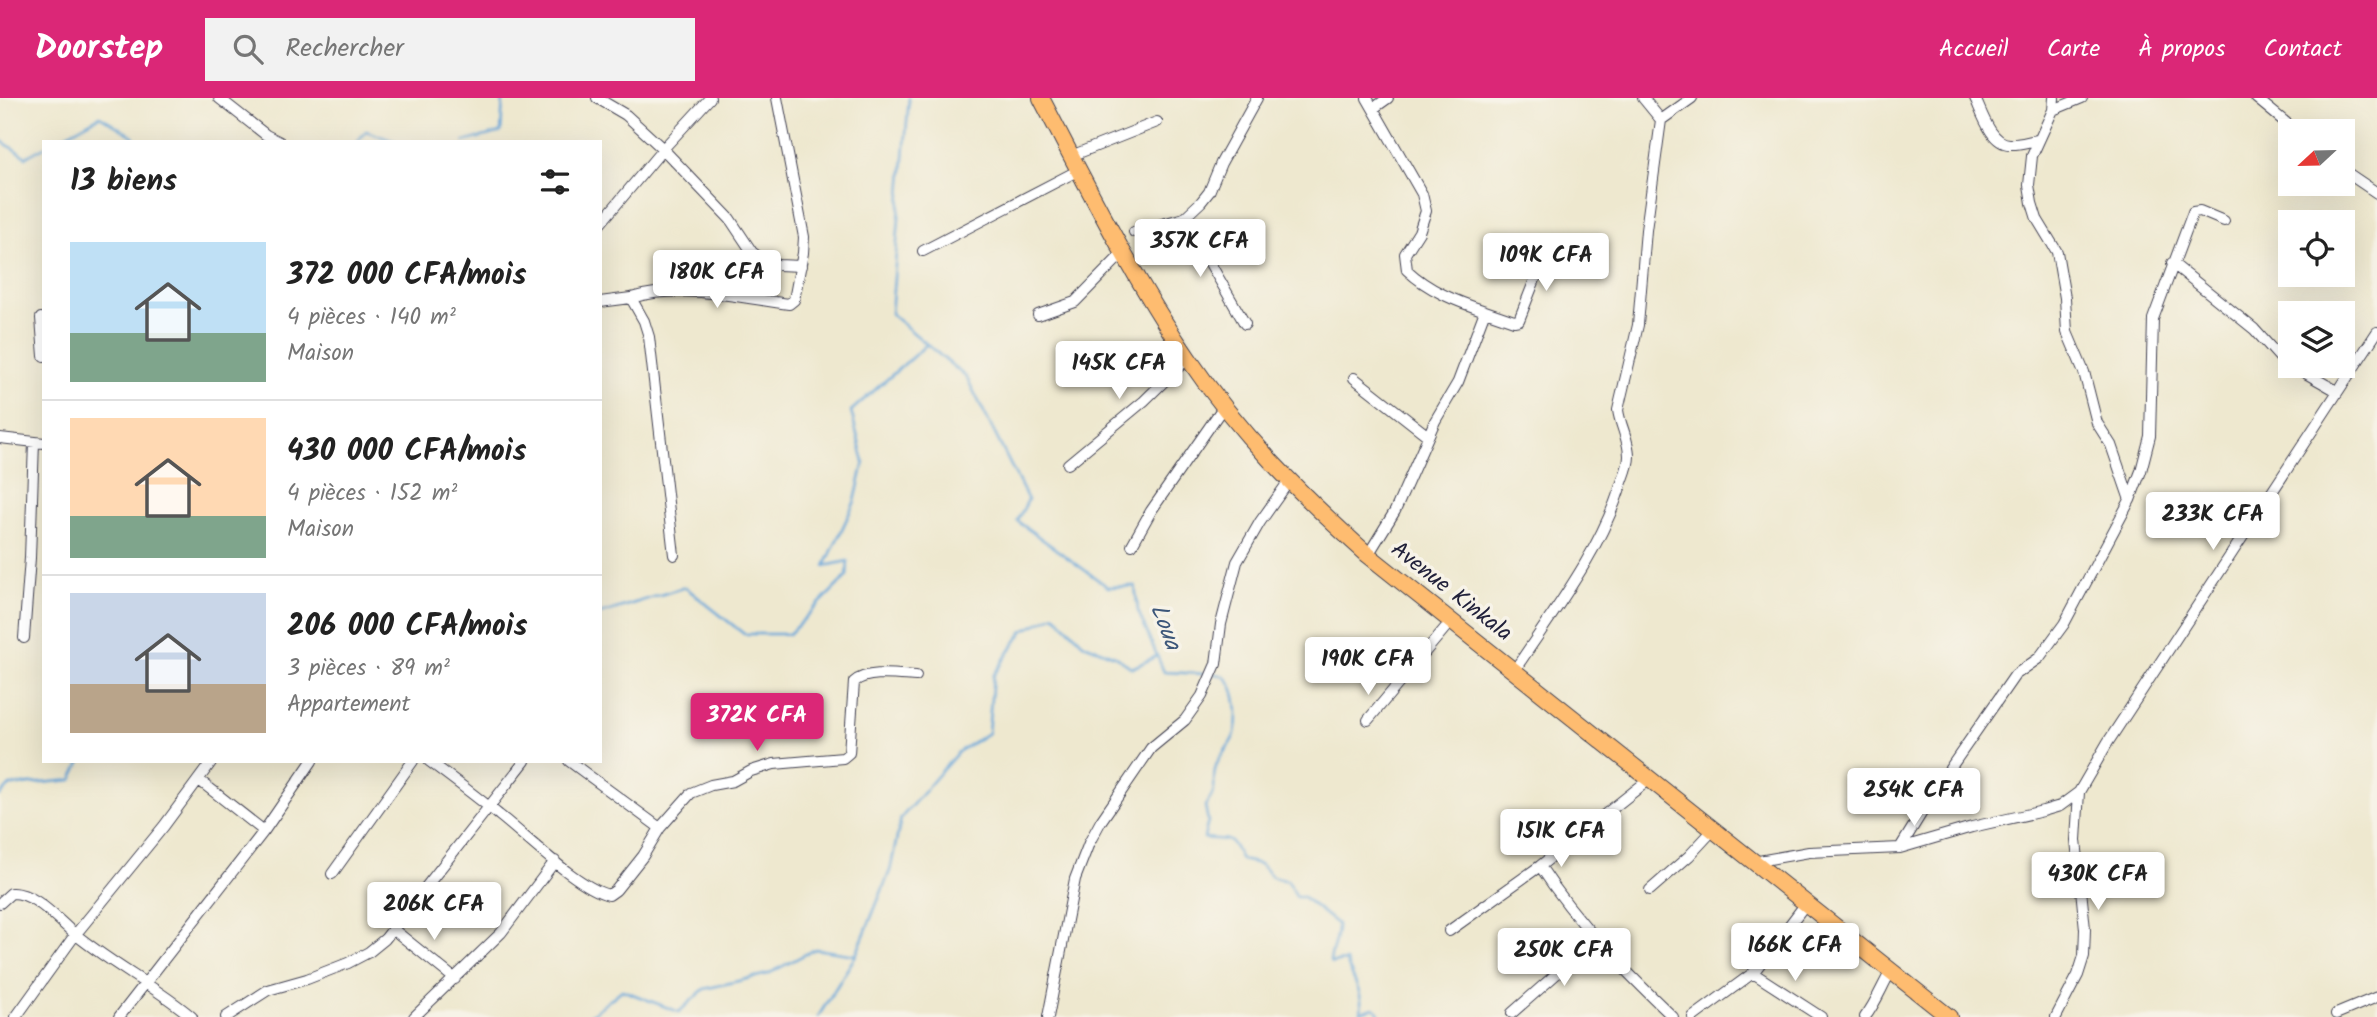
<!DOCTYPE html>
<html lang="fr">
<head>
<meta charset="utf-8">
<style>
  body { margin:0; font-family:Kalam,sans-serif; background:#f2f2f2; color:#222; height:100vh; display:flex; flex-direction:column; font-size:26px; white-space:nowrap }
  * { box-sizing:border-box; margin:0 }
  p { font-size:23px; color:#767676 }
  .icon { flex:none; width:38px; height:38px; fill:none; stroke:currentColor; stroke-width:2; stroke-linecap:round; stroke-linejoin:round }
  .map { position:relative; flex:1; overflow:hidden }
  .panel { position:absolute; left:42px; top:42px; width:560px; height:623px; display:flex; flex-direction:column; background:#fff; border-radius:0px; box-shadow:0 7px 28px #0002 }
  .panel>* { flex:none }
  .needle { width:46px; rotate:248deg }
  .controls { position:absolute; left:2278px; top:21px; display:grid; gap:14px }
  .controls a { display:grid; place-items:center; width:77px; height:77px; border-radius:0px; background:#fff; box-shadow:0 7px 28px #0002; font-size:35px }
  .price { position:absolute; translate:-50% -60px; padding:0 16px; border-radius:7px; background:#fff; color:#222; font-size:23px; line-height:46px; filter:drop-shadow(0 2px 4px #0008) }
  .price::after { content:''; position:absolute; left:50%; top:42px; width:21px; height:16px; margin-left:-10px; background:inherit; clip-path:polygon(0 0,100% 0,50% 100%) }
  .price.active { background:#db2777; color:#fff }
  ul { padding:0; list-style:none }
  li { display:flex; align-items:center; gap:21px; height:175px; padding:0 28px }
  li+li { border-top:2px solid #e0e0e0 }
  li span { display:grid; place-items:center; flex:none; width:196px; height:140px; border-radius:0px; color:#555 }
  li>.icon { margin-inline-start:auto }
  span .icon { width:84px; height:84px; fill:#fffc; stroke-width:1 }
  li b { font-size:30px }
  h2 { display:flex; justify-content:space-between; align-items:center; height:84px; padding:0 28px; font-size:30px }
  header { display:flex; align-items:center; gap:42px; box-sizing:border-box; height:98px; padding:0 35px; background:#db2777; color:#fff }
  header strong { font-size:33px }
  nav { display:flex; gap:38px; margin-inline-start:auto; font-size:24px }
  .search { width:490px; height:63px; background:#f2f2f2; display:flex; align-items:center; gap:18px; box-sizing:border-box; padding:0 24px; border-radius:0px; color:#767676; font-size:26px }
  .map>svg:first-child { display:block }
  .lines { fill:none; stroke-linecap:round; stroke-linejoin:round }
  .stream { stroke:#66a6d9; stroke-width:2.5 }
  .street-casing { stroke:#414051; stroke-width:12 }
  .primary-casing { stroke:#414051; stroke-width:18 }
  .street { stroke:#fff; stroke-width:10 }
  .primary { stroke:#febc70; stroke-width:16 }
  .labels { text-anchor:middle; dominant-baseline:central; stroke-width:7; stroke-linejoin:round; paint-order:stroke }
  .street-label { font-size:23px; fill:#22223b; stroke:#f7f3e8 }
  .water-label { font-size:24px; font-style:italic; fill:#3d577a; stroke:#f7f3e8 }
</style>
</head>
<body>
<header>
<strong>Doorstep</strong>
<div class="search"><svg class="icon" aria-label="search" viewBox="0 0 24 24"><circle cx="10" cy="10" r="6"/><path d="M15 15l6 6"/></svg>Rechercher</div>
<nav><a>Accueil</a><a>Carte</a><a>À propos</a><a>Contact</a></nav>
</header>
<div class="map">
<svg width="2377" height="919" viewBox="0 0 2377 919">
  <rect width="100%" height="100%" fill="#f7f3e8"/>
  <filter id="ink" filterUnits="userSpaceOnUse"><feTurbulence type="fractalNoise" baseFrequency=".0143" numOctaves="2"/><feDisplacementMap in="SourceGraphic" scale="14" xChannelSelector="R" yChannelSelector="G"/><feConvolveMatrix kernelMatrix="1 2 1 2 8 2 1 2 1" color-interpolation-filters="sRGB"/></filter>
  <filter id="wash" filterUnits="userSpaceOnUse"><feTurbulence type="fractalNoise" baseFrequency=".00686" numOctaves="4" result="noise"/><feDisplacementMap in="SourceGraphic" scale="28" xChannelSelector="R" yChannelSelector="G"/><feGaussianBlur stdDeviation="1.57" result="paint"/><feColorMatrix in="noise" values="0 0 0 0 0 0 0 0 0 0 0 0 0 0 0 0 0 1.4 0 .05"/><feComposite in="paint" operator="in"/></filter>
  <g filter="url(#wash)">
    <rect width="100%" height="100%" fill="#eee8cf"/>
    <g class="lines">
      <path class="stream" d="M909,0L891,216L967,280L1028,402L1017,423L1108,489L1135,488L1138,513L1164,574L1207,576
        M0,42L26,59L44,49
        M53,44L100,18L133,38L136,44
        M357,44L366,33L397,44
        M464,44L501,34L503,0
        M600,516L685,489L744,536H789L847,478L848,463L825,468L855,403L864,364L851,313L926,247
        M1214,576C1238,576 1239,617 1235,635C1232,647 1220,656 1216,668C1210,687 1221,687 1205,708L1208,723L1204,740C1231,744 1228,734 1241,762L1260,766L1272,779L1288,783L1296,799H1303L1337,826C1338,840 1332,849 1330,863L1331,865L1346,863C1352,880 1364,896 1361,914L1374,910L1379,914L1378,919
        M0,698L9,688L72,682L81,663
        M588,919L622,892L679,914L704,891L768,876L815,851L856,857L890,773L901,720L958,654L988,635L993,578L1023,533L1055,517L1084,546L1115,558L1132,570L1157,558
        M818,919L856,857"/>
    </g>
  </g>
  <g filter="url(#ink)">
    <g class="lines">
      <defs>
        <path id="street" d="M219,0L266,37L280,44
          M597,0L626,17L663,51L730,121L752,154L763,162L778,167L801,168
          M1367,0L1422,96L1426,113L1419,134L1405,156L1407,172C1429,193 1456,203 1485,213L1458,284L1435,323L1395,413L1368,457
          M1975,0C1982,15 1991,46 2010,46C2019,47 2029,43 2038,42
          M2256,0L2296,33
          M1374,10L1388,0
          M2053,12L2082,0
          M1661,22L1692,0
          M1071,58L1157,24
          M2343,72L2377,95
          M1184,120L1245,226
          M600,126L663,51L710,0
          M1134,134L1184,120L1201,104L1209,94L1221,65L1257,0
          M923,153L1079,72
          M2172,165L2254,231L2281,261L2291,266
          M631,200C683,185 737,199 789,206L794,202L803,155L804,139L777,0
          M600,204L631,200L644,223L649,239L674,457
          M1485,213L1514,223L1519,222L1545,156
          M1038,217L1075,204L1123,155
          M41,220L44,258
          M2293,268L2337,293
          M1354,280L1428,338
          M0,340L44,345
          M1068,366L1144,303L1188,260
          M2130,402L2141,373L2150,338L2153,221L2193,114L2200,113L2224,123
          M1132,447L1151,413L1224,308
          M24,540L30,460L34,344
          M1514,573C1553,514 1598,457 1620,390C1623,380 1629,369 1629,358C1629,341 1620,328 1618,312L1638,227L1646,132L1661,22L1643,0
          M1368,622L1451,523
          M429,663C453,681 476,698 499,717C526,738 578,790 609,797L616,792L643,758L660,730L691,695L711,687L733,683L751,673L774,666L843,660L849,655L854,584C868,572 898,577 916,578
          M569,663L660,730
          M199,682L264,733
          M1900,750L1940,685L2015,577L2039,560L2064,526L2130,402L2111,347L2097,325L2084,274L2067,234L2065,200L2057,154L2037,121L2032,105L2029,87L2032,58L2053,12L2054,0
          M1753,764L1809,754L1900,750L1972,729L2043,713L2060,708L2079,694
          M1540,768C1578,826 1623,871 1673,919
          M332,776L413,663
          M1650,792L1689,758L1714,731
          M0,805L11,795C33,794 54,818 69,831C107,864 154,887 192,919
          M394,832L455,881
          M1449,833L1540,768L1651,680
          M1753,875L1821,919
          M1512,915L1595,842
          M2336,916L2377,899
          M16,919L75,837L164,728L212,663
          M119,919L264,733L312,663
          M226,919L268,892L307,881L348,865L369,854L385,841L525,663
          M414,919L501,835L555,763
          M1048,919L1075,781L1089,745L1101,723L1151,650L1185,622L1202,598L1216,566L1221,526L1237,464L1260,424L1289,383
          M1693,919L1753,875L1807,804
          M1865,919C1876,905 1882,888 1891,873
          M2056,919L2078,877L2084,858L2085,831L2076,742L2079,694L2108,644L2377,234"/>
        <path id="primary" d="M1041,0C1087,88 1132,178 1188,260C1238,334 1302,398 1368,457L1949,919"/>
      </defs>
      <use href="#street" class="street-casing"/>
      <use href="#primary" class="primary-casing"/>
      <use href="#street" class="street"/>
      <use href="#primary" class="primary"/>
    </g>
  </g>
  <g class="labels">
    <g class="street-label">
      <text transform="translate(1451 494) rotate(38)">Avenue Kinkala</text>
    </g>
    <g class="water-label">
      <text transform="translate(1165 529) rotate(69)">Loua</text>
    </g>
  </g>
</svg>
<div class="controls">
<a><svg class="needle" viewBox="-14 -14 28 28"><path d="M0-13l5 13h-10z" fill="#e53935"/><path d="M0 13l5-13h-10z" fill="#767676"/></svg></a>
<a><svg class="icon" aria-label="locate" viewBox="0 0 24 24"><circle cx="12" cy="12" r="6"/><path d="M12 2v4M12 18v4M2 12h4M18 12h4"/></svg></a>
<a><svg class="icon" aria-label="layers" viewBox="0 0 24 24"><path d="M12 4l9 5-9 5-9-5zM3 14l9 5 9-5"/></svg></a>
</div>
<b class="price" style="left:1200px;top:181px">357K CFA</b>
<b class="price" style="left:1546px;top:195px">109K CFA</b>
<b class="price" style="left:717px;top:212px">180K CFA</b>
<b class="price" style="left:1119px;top:303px">145K CFA</b>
<b class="price" style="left:2213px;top:454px">233K CFA</b>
<b class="price" style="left:1368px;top:599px">190K CFA</b>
<b class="price active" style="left:757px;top:655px">372K CFA</b>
<b class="price" style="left:1914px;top:730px">254K CFA</b>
<b class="price" style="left:1561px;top:771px">151K CFA</b>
<b class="price" style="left:2098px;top:814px">430K CFA</b>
<b class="price" style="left:434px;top:844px">206K CFA</b>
<b class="price" style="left:1795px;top:885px">166K CFA</b>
<b class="price" style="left:1564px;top:890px">250K CFA</b>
<section class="panel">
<h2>13 biens<svg class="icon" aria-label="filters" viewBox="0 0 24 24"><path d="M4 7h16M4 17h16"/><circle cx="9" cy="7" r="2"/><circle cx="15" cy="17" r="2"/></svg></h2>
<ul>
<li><span style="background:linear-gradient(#bfe0f5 65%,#7fa58c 0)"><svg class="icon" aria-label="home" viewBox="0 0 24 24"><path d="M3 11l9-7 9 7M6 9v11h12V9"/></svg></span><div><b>372 000 CFA/mois</b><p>4 pièces · 140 m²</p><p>Maison</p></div></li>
<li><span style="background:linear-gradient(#ffd9b3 70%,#7fa58c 0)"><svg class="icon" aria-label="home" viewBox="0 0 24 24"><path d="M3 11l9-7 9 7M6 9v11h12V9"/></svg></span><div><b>430 000 CFA/mois</b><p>4 pièces · 152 m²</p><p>Maison</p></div></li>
<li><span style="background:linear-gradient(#c9d6e8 65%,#b9a48a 0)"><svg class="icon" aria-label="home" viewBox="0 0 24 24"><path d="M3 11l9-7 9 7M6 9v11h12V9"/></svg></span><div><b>206 000 CFA/mois</b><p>3 pièces · 89 m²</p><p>Appartement</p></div></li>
</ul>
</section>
</div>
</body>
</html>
